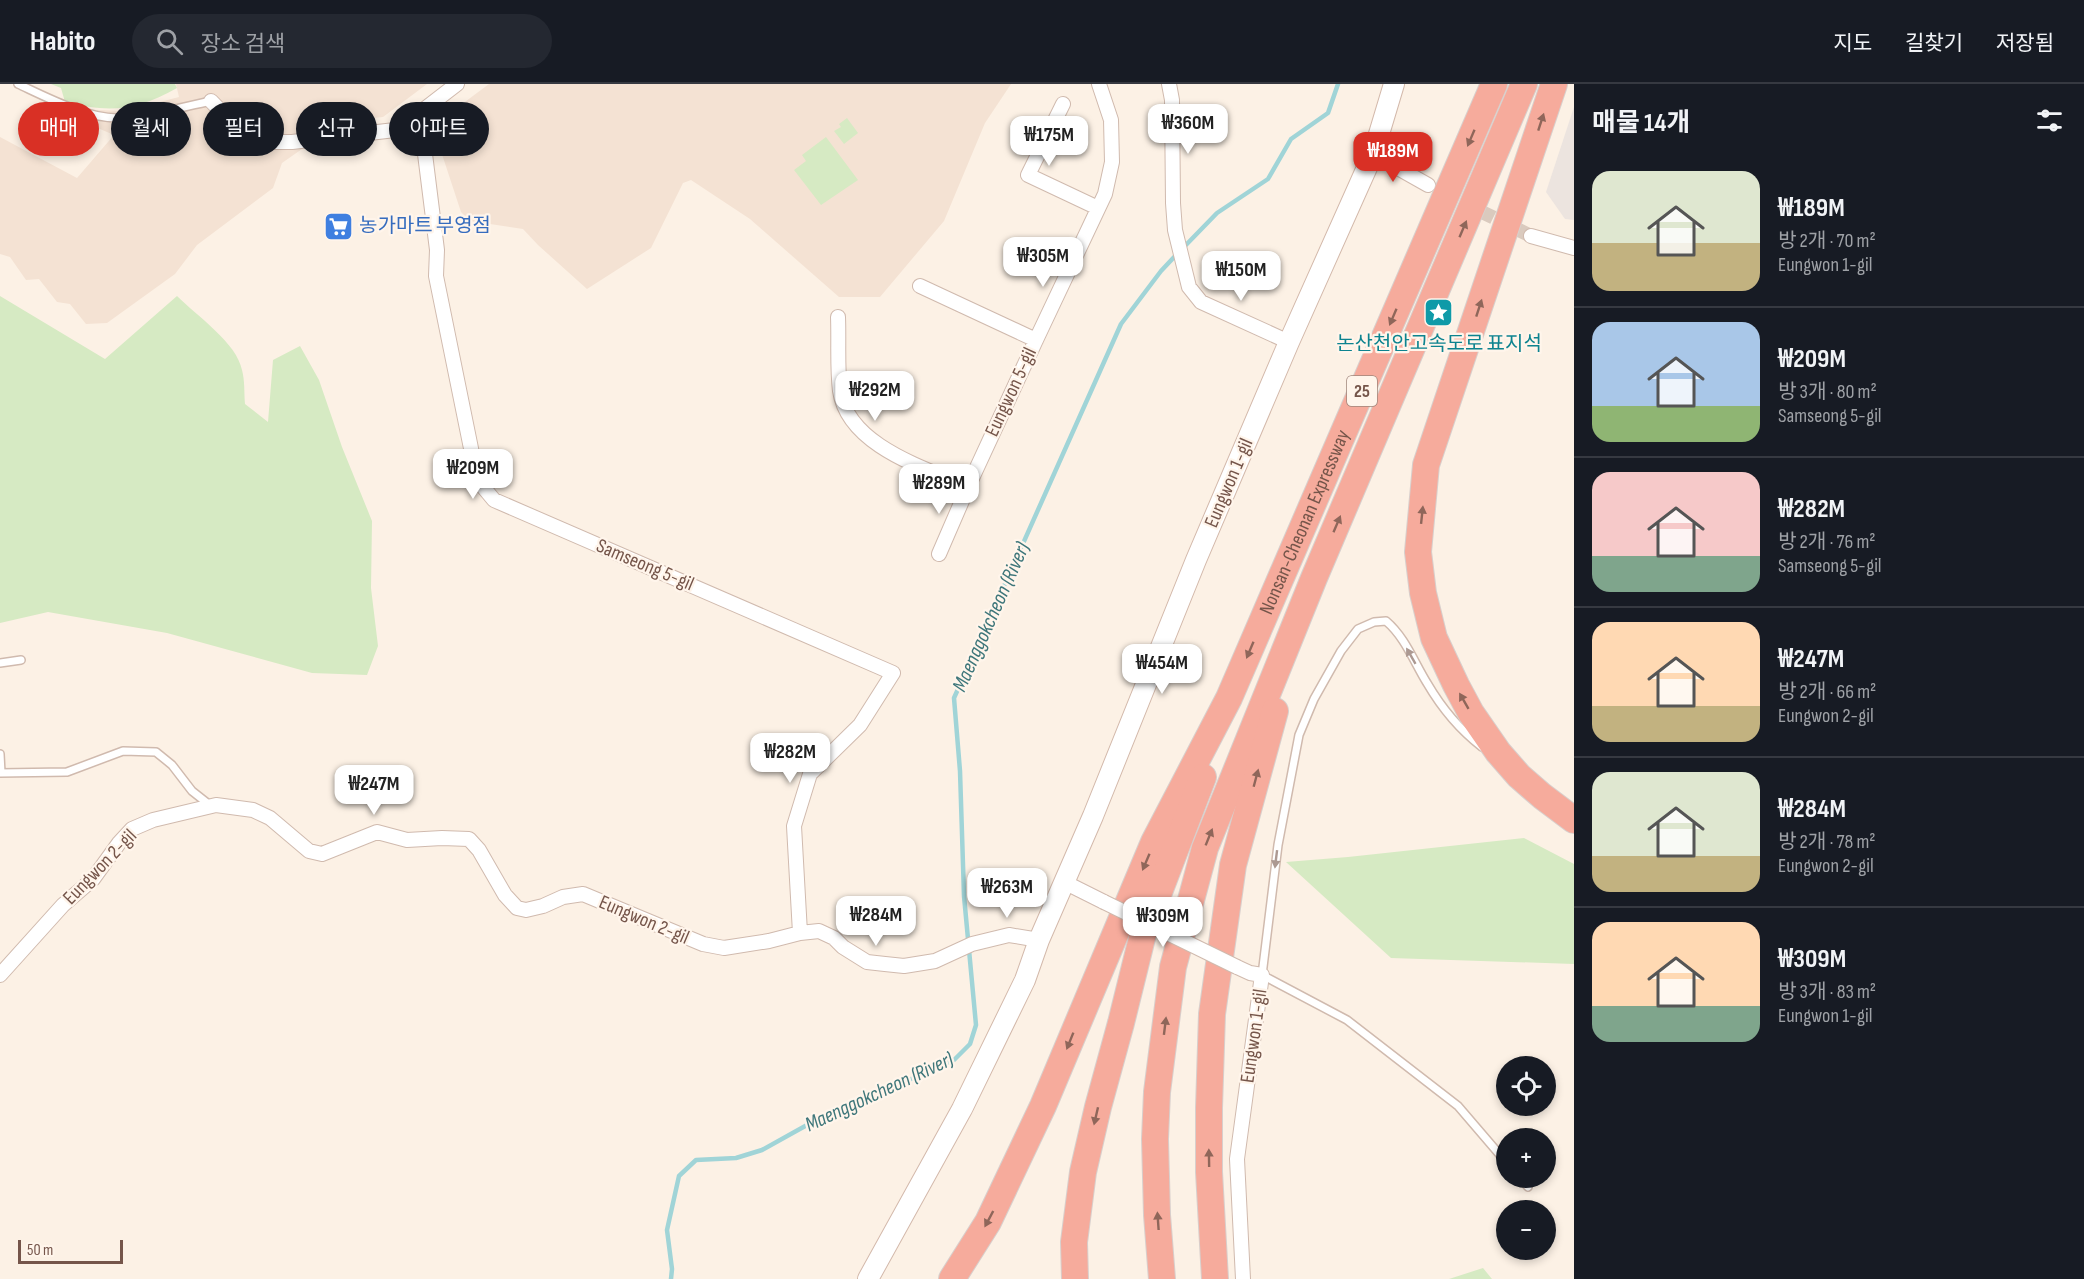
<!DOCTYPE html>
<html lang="ko">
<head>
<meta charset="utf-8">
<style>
  body { margin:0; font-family:"Sofia Sans Condensed","Noto Sans KR",sans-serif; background:#242831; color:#f1f3f6; height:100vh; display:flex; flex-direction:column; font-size:22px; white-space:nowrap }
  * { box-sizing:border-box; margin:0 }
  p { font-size:20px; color:#9ea1a6 }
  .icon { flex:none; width:33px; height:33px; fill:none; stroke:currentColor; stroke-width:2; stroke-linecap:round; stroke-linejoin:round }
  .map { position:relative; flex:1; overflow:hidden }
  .drawer { display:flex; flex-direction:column; background:#171b24; width:510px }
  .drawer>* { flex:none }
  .hud { position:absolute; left:18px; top:18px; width:570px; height:54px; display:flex; gap:12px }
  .controls { position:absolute; left:1496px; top:972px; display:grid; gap:12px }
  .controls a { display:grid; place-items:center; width:60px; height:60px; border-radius:50%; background:#171b24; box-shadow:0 3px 9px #0003; font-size:30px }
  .scale { position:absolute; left:18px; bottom:15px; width:105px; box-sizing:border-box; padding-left:6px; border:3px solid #75554a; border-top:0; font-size:16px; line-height:21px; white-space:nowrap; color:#75554a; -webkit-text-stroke:4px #fff5eb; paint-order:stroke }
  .price { position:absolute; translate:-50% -51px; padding:0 14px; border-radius:12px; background:#fff; color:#222; font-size:20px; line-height:39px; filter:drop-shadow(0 2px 3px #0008) }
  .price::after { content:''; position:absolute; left:50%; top:36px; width:18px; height:14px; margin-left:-9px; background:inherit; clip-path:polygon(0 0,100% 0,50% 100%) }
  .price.current { background:#d93025; color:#fff }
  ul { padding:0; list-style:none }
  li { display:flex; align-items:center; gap:18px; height:150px; padding:0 18px }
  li+li { border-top:2px solid #363941 }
  li span { display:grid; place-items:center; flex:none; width:168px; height:120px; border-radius:18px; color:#555 }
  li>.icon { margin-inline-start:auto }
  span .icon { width:72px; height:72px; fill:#fffc; stroke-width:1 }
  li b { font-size:26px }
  h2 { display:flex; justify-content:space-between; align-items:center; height:72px; padding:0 18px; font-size:26px }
  .pill { padding:0 21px; border-radius:27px; background:#171b24; box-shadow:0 3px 9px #0003; font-size:21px; line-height:54px }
  .pill.current { background:#d93025; color:#fff }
  header { display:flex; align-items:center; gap:36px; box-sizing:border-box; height:84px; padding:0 30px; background:#171b24; border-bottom:2px solid #363941 }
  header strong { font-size:28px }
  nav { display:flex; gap:33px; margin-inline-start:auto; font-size:21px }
  .search { width:420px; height:54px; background:#242831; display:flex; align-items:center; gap:15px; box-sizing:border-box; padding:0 21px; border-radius:33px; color:#9ea1a6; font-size:22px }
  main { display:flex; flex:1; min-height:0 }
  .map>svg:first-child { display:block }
  .residential { fill:#f4e2d3 }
  .industrial { fill:#ece4df }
  .green { fill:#d6eac3 }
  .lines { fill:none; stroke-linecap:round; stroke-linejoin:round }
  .stream { stroke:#a0d4d7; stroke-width:4.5 }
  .street-tunnel { stroke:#dacabe; stroke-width:14; stroke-dasharray:14 7; stroke-linecap:butt }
  .lane-casing { stroke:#d0baae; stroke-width:10 }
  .street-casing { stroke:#d0baae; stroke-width:16 }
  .secondary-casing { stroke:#d3b9ab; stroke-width:22 }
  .highway-casing { stroke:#d8cfcc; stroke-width:28 }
  .lane { stroke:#fff; stroke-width:7 }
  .street { stroke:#fff; stroke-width:14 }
  .secondary { stroke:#fff; stroke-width:20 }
  .highway { stroke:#f6ab9c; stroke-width:26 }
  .street-bridge-casing { stroke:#d0baae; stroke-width:16; stroke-linecap:butt }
  .street-bridge { stroke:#fff; stroke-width:14 }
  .oneway { fill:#8f665a }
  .oneway2 { fill:#ac9992 }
  .labels { text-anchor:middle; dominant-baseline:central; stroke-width:4.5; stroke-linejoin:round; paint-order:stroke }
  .shield { fill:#fff5eb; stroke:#9e857a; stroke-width:1.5 }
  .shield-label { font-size:18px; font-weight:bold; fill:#75554a }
  .shop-label { font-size:20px; fill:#366cbe; stroke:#fff5eb; text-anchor:start }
  .culture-label { font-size:20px; fill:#0d838f; stroke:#fff5eb }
  .street-label { font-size:20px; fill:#75554a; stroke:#fff5eb }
  .water-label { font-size:21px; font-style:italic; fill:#3e767a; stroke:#fff5eb }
</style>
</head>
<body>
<header>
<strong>Habito</strong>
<div class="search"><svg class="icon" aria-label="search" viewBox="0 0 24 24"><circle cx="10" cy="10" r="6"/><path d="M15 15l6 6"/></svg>장소 검색</div>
<nav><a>지도</a><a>길찾기</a><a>저장됨</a></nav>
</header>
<main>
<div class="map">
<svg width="1574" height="1195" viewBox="0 0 1574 1195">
  <rect width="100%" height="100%" fill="#fcf1e5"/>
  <path class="residential" d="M176,0H427L383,33L342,37L282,79L273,104L197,161L175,190L107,239L86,240L70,220L57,218L39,195L26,196L10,173L0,170V53L77,94L114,51L86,39L97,26L125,27L179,13Z
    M489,0H1011L985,39L944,137L880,213H839L750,135L691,96L683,99L651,164L587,205L538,161L523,145L470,137L461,128L435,49L442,35Z"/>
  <path class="industrial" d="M1574,23V136L1565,135L1546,108Z"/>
  <path class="green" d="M51,0H175L177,4C136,27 110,29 65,18L61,4Z
    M847,34L858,49L844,60L834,47L841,43L839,40Z
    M826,53L858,96L821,121L794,86L806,77L802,71Z
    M0,212L105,275L177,212C197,232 237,259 242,286C245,297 244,309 245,320L268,338L273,276L300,262L319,296L342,363L372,437L371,504L378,562L367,591L312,589L167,549L48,528L0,539Z
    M1524,754L1574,780V880L1391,874L1286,778L1348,773Z
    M1483,1184L1492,1195H1449Z"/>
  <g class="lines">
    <path class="stream" d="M1183,164L1217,129L1268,95L1291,55L1328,29L1338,0
      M671,1195L672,1185L667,1146L679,1092L696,1076L736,1074L762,1066L807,1041L954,976L970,960L976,941L964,812L960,687L954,614L1121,240L1161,187L1177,170"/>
    <path class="street-tunnel" d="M1443,109L1531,152"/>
    <defs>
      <path id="lane" d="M18,0C46,13 88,35 119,34C148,33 182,23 211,17
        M0,579L21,576
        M1482,663C1460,646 1441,623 1427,599C1414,578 1405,553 1386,537L1374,538L1358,545L1341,567L1314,615L1299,651L1278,761L1262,891L1347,936L1458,1022L1506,1078
        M0,670L1,689
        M0,689L67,688L123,667L156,668L172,681L192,707L211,722
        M1520,1094L1528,1103"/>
      <path id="street" d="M457,0L422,27L421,38L437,166L436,192L476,389L484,404L494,416L893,589L860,641L810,690L794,742L800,849
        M1169,0L1172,16L1173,119L1175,146L1189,203L1201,218L1289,258
        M211,17L246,53L260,58H292L395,46L422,27
        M1063,20L1028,91L1098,124
        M1373,70L1428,101
        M1531,152L1574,164
        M920,202L1036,256
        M838,233C839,257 837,283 840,307C848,362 925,384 968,403
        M939,470L968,403L1036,256L1105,110L1112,78L1111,36L1099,0
        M1064,798L1104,818
        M1237,883L1250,889L1262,891L1237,1075L1243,1195
        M0,891L63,821L93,795L119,759L132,745L153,736L216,721L253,726L270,734L309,767L322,770L377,748L407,756L442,754L469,755L479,766L505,811L517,824L526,826L543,822L563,813L583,810L703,860L724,864L769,857L800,849L819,847L834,854L843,863L867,878L885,880L904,882L935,877L972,860L1009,851L1039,856"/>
      <path id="secondary" d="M868,1195L962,1025L1025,896L1039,856L1093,732L1196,476L1289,258L1373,70L1394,0"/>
      <g id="highway">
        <path d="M1554,0L1426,381L1418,468L1423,509L1434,554L1456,601L1471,629L1498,668L1519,692L1542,712L1574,736"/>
        <path id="s1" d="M952,1195L988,1138L1043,1022L1154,758L1229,614L1494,0"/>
        <path d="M1075,1195L1074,1158L1083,1088L1098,1023L1121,939L1143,850L1203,693"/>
        <path d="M1162,1195L1157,1131L1155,1055L1157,1008L1173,883L1205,764L1314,494L1524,0"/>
        <path d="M1215,1195L1209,1088V1024L1212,930L1233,781L1275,627"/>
      </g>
    </defs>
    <use href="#lane" class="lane-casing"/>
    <use href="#street" class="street-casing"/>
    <use href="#secondary" class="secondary-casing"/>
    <use href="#highway" class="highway-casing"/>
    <use href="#lane" class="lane"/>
    <use href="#street" class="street"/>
    <use href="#secondary" class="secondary"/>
    <use href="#highway" class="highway"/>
    <defs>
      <path id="street-bridge" d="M1104,818L1237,883"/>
    </defs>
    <use href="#street-bridge" class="street-bridge-casing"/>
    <use href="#street-bridge" class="street-bridge"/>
  </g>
  <defs><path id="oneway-solid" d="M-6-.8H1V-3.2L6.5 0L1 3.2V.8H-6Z" transform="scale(1.5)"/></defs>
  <g class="oneway">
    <use href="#oneway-solid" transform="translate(1541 38) rotate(-72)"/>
    <use href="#oneway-solid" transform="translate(1471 54) rotate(113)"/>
    <use href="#oneway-solid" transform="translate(1463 145) rotate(-67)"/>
    <use href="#oneway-solid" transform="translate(1479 224) rotate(-72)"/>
    <use href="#oneway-solid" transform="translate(1393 233) rotate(113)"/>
    <use href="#oneway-solid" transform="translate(1422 431) rotate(-84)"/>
    <use href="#oneway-solid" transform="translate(1337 440) rotate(-67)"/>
    <use href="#oneway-solid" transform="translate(1250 566) rotate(113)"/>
    <use href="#oneway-solid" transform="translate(1464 617) rotate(-120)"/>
    <use href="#oneway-solid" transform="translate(1256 694) rotate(-75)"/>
    <use href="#oneway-solid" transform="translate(1209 753) rotate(-68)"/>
    <use href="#oneway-solid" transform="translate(1146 778) rotate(113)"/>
    <use href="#oneway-solid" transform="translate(1165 942) rotate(-83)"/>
    <use href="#oneway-solid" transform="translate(1070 957) rotate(112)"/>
    <use href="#oneway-solid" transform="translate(1096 1032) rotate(103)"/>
    <use href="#oneway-solid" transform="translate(1209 1074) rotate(-91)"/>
    <use href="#oneway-solid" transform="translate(989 1135) rotate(118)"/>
    <use href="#oneway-solid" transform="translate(1158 1137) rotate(-94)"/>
  </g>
  <g class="oneway2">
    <use href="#oneway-solid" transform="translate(1411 572) rotate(-120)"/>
    <use href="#oneway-solid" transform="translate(1276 775) rotate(97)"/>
  </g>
  <defs>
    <symbol id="supermarket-square" viewBox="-11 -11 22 22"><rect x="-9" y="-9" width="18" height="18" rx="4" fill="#3f7fe0" stroke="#fff5eb"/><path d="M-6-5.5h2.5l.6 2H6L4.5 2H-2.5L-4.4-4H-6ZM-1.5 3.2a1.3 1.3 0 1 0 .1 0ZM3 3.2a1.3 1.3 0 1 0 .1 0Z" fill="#fff"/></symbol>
    <symbol id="sight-square" viewBox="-11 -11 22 22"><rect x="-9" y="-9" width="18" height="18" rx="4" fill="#0f9aa8" stroke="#fff5eb"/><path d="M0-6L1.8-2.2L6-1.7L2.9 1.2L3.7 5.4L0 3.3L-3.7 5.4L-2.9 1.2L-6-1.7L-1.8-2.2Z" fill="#fff"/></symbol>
  </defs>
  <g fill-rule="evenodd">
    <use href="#supermarket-square" x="322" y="126" width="33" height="33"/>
    <use href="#sight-square" x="1422" y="212" width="33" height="33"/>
  </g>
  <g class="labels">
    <rect class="shield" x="1347" y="292" width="30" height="30" rx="4.5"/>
    <g class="shield-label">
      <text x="1362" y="307">25</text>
    </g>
    <g class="shop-label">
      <text x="359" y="142">농가마트 부영점</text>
    </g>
    <g class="culture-label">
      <text x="1439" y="260">논산천안고속도로 표지석</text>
    </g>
    <g class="street-label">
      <text transform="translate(1011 308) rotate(-65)">Eungwon 5-gil</text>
      <text transform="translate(1229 399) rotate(-67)">Eungwon 1-gil</text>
      <text stroke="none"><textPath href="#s1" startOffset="836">Nonsan-Cheonan Expressway</textPath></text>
      <text transform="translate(645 481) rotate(23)">Samseong 5-gil</text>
      <text transform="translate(100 783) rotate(-46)">Eungwon 2-gil</text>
      <text transform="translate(644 836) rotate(23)">Eungwon 2-gil</text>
      <text transform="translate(1254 952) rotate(-82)">Eungwon 1-gil</text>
    </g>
    <g class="water-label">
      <text transform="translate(991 533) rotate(-66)">Maenggokcheon (River)</text>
      <text transform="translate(879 1008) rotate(-25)">Maenggokcheon (River)</text>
    </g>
  </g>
</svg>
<div class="controls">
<a><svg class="icon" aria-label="locate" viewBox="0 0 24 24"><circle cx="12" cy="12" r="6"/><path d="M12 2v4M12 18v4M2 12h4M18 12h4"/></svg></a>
<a>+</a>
<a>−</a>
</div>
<div class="scale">50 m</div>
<b class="price" style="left:1188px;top:71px">₩360M</b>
<b class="price" style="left:1049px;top:83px">₩175M</b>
<b class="price current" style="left:1393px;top:99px">₩189M</b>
<b class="price" style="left:1043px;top:204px">₩305M</b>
<b class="price" style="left:1241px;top:218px">₩150M</b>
<b class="price" style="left:875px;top:338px">₩292M</b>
<b class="price" style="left:473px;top:416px">₩209M</b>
<b class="price" style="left:939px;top:431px">₩289M</b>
<b class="price" style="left:1162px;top:611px">₩454M</b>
<b class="price" style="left:790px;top:700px">₩282M</b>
<b class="price" style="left:374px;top:732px">₩247M</b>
<b class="price" style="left:1007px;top:835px">₩263M</b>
<b class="price" style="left:876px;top:863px">₩284M</b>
<b class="price" style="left:1163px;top:864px">₩309M</b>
<div class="hud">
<a class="pill current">매매</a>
<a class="pill">월세</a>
<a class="pill">필터</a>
<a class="pill">신규</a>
<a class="pill">아파트</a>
</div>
</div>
<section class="drawer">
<h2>매물 14개<svg class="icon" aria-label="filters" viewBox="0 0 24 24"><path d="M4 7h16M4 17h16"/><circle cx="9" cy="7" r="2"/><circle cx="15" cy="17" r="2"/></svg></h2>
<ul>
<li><span style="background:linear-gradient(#dfe7d0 60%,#c2b280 0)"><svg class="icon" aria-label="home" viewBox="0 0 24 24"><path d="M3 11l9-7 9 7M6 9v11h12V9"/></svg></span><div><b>₩189M</b><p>방 2개 · 70 m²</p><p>Eungwon 1-gil</p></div></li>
<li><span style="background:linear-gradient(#a9c7e8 70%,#8fb573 0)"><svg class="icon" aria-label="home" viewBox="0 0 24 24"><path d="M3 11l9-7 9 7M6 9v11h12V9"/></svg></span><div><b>₩209M</b><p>방 3개 · 80 m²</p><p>Samseong 5-gil</p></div></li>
<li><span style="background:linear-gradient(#f6c9c9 70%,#7fa58c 0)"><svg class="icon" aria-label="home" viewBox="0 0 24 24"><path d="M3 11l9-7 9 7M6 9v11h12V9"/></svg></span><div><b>₩282M</b><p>방 2개 · 76 m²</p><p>Samseong 5-gil</p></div></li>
<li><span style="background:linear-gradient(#ffd9b3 70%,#c2b280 0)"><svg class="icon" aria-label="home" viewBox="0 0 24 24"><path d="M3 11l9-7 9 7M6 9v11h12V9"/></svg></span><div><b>₩247M</b><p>방 2개 · 66 m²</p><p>Eungwon 2-gil</p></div></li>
<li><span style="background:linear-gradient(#dfe7d0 70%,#c2b280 0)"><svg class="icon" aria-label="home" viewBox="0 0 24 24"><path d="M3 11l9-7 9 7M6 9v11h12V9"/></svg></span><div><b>₩284M</b><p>방 2개 · 78 m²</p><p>Eungwon 2-gil</p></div></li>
<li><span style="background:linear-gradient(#ffd9b3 70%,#7fa58c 0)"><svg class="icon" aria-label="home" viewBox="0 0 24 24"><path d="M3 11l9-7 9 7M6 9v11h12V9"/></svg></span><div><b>₩309M</b><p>방 3개 · 83 m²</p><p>Eungwon 1-gil</p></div></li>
</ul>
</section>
</main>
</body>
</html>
